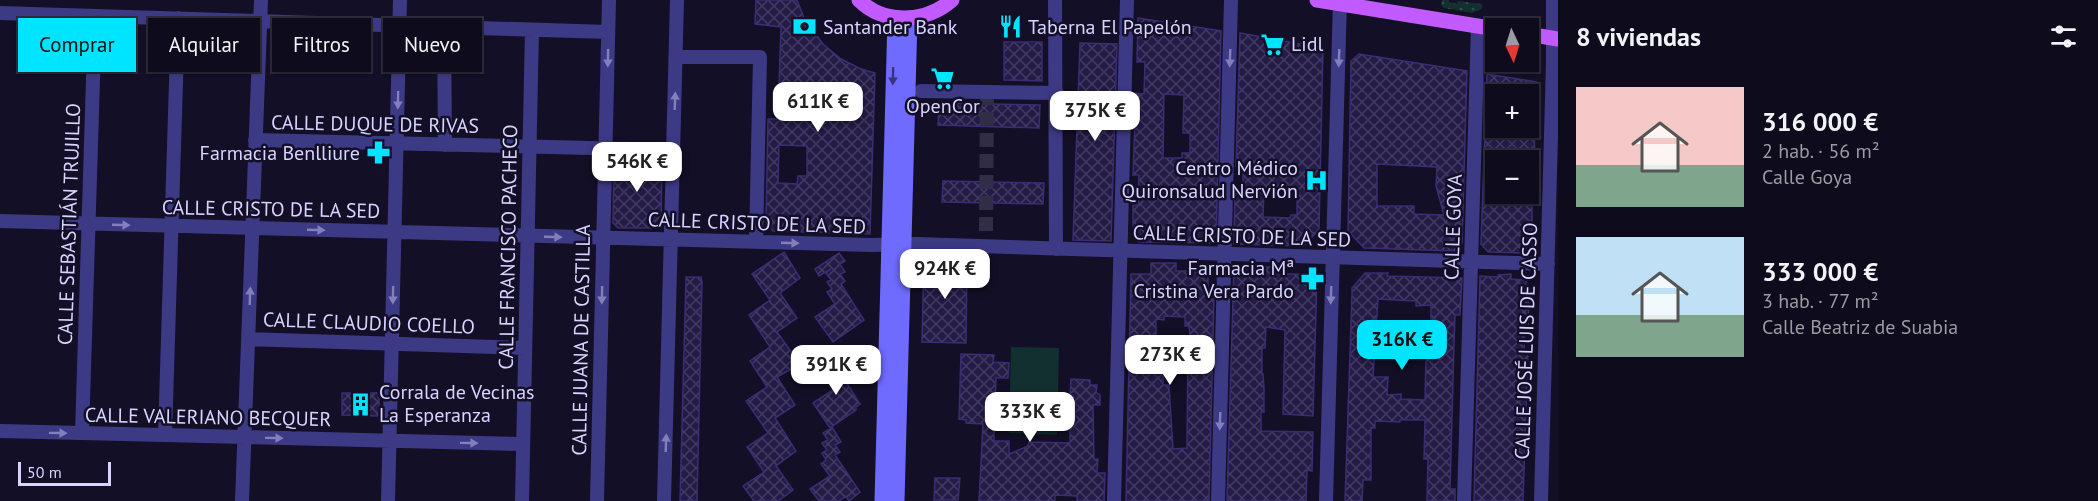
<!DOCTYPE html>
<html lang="es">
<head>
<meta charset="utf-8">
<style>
  body { margin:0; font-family:"PT Sans",sans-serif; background:#171425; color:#f1f3f6; height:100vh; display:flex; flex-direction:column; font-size:22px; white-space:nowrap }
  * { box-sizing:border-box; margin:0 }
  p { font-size:20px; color:#9b9ba3 }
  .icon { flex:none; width:33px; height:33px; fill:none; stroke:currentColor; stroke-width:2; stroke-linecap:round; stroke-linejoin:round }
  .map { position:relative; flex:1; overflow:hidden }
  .details { display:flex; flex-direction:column; background:#0e0b1c; width:540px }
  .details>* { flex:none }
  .hud { position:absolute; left:18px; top:18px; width:570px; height:54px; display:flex; gap:12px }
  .needle { width:39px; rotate:176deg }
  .fabs { position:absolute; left:1485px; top:18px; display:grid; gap:12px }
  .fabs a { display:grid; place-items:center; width:54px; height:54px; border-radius:0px; background:#0e0b1c; box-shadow:0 2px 4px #0004,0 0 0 2px #2e2b3b; font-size:30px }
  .scale { position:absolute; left:18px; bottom:15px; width:93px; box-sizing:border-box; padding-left:6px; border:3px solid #d9d4ff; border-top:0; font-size:16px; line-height:21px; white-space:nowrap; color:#d9d4ff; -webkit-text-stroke:4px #130f26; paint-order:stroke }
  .price { position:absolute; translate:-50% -51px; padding:0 14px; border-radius:12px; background:#fff; color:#222; font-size:20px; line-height:39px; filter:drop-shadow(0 2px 3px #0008) }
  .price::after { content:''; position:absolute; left:50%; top:36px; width:18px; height:14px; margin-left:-9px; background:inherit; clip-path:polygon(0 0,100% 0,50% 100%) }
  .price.current { background:#00e5ff; color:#111 }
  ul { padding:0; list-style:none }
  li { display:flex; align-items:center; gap:18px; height:150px; padding:0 18px }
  li span { display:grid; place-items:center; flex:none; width:168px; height:120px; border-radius:0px; color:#555 }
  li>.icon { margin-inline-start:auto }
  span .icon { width:72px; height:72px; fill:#fffc; stroke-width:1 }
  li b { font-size:26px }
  h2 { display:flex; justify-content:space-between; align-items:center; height:72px; padding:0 18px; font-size:26px }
  .pill { padding:0 21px; border-radius:0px; background:#0e0b1c; box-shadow:0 2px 4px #0004,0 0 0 2px #2e2b3b; font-size:21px; line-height:54px }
  .pill.current { background:#00e5ff; color:#111 }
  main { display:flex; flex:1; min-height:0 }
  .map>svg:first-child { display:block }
  .grass { fill:url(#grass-dots) }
  .park { fill:#12302f }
  .building { fill:url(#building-cross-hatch); stroke:#3b2d73; stroke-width:1.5; fill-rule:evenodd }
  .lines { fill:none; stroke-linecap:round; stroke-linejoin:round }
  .street-tunnel { stroke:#312d47; stroke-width:14; stroke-dasharray:14 7; stroke-linecap:butt }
  .street { stroke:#3d3a85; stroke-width:14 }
  .secondary { stroke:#6f6bff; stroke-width:15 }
  .primary { stroke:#c25bff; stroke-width:15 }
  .oneway { fill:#837fbc }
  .oneway2 { fill:#38347d }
  .labels { text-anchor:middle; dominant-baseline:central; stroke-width:5; stroke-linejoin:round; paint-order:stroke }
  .poi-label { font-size:20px; fill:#d9d4ff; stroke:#130f26; text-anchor:start }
  .street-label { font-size:20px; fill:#d9d4ff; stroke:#130f26 }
</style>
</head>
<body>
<main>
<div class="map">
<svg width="1558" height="501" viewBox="0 0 1558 501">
  <defs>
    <pattern id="grass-dots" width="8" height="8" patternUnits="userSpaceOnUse" patternTransform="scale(1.5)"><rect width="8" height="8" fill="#12302f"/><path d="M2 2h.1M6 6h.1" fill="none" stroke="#344d4e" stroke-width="1.8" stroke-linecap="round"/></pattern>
    <pattern id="building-cross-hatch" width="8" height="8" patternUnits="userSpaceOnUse" patternTransform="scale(1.5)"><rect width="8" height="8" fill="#241b47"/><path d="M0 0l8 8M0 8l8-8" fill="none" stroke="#433b63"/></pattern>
  </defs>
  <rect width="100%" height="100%" fill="#130f26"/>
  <path class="grass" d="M1442,0H1449V2L1457,4L1458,1L1482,4V9L1472,13L1444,8L1441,5Z"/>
  <path class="park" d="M1011,347L1059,348L1057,435L1009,433Z"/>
  <path class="building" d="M756,0H797L805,20L823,44L841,59L861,69L875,73L870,234L773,231L766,223L768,119H778L781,27L755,24ZM779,145L807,146V176H798L797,184L778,183Z
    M1138,18L1221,31L1216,243L1138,242L1133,235V205H1138L1139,175H1133L1136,93L1144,94L1145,62H1137ZM1164,94L1184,95L1183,133H1190V153H1182V158H1163Z
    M1240,33L1323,48L1319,230L1303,246L1234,244L1235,189H1243V166H1236ZM1264,190L1297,191V215H1291L1290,218L1263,217Z
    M1004,42H1042V81L1004,80Z
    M1080,43L1117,44L1111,241L1073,240Z
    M1359,54L1467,71L1462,243L1455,251L1364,248L1348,231L1351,61ZM1377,164L1437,167L1436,186L1444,215L1414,214V206H1377Z
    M1487,74L1536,82V94H1496V128H1535L1534,160H1496V194H1532V245L1523,253L1488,252L1481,244Z
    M939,103L1040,105L1039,128L938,125Z
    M619,158L656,159L662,166L661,222L655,228H618L613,223L614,162Z
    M943,181L1044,183L1043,204L942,202Z
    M784,252L800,278L780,293L797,318L777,332L800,364L777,377L795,405L775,418L796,451L776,466L793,490L778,501H754L743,486L764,472L747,447L768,433L746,401L767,387L750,361L770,347L749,315L770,300L752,274Z
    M839,253L845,261L840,264L845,272L840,274L845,281L841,284L864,320L833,342L815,317L835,304L827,292L832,289L827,282L831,280L826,273L831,269L819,276L815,269Z
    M967,257L966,343L922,342L924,258Z
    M1151,263H1176V271H1208V294H1214L1209,501H1126L1131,274H1151ZM1164,316L1185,317V326H1189L1191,344H1188L1187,448L1173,449L1169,385H1163L1164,341L1156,340V319L1164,320Z
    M1234,266L1276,267L1275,274H1317L1313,416L1283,414L1285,330L1266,327L1265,348H1262V374H1263L1264,388V412H1261V431L1313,432L1312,471L1307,470L1306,501H1227Z
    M1365,273H1388L1387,276L1462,278L1460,315H1455L1454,344L1450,489H1455V501H1427L1428,459H1424L1425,420H1400V422L1375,421V428H1371V480H1363L1362,501H1345L1352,294V288ZM1378,299L1416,301V306L1431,305V344H1429V358H1426L1425,400L1401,399V394L1387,395L1388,377H1373Z
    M1511,274V279L1526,280V292L1529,293L1528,331H1525L1524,350H1528L1523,501H1474L1480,276L1498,277V275Z
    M686,277H701L702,282L697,501H680Z
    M833,352L842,366L838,369L860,404L856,407V410L830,428L813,403L834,389L826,377L829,375L825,368L830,364L825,357Z
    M961,354L994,355L993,362L1009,363L1008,378H996L995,402L1008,403V418H994V441H1009V454L1028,446L1029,442L1070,443V415L1075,416L1073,396H1070L1071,379L1090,380V385H1097L1096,392L1100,395V405H1093L1094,459H1098L1097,473H1105L1104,501H1077V496L1055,495V501H979L983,424L966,423V420L959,419Z
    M342,393H379V416L342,415Z
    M832,427L841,442L835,445L840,452L835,455L860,492L849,501L846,496L839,501H819L810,489L830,476L821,464L826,460L822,453L827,450L822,443L828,440L823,433Z
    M935,478H960L958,500H934Z"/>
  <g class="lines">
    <path class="street-tunnel" d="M986,231L987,92"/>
    <path class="street" d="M1055,0L1056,249
      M0,13L608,32
      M444,27L445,145
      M676,57H760L756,242
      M921,91L1057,93
      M255,140L674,150
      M0,221L871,245L917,244L1548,264
      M248,339L525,348
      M0,431L523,444
      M82,433L95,16
      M165,435L178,18
      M242,501L261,0
      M388,501L400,0
      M522,501L532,30
      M597,501L609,0
      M664,501L677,0
      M1114,501L1127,0
      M1218,501L1231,0
      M1326,501L1340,0
      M1464,501L1478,26
      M1541,501L1553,62V0"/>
    <path class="secondary" d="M882,501L895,18
      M897,501L910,18"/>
    <path class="primary" d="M859,0C884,25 926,23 952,0
      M1317,0L1496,29
      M1528,34L1558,39"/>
  </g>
  <defs><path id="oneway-solid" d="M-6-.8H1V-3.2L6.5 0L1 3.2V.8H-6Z" transform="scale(1.5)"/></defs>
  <g class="oneway">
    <use href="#oneway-solid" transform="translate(608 58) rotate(91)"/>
    <use href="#oneway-solid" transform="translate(1230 58) rotate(92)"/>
    <use href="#oneway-solid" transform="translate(1339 58) rotate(92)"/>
    <use href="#oneway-solid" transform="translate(398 100) rotate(91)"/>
    <use href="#oneway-solid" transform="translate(675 101) rotate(-88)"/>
    <use href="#oneway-solid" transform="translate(121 225) rotate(2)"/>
    <use href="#oneway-solid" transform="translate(316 230) rotate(2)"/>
    <use href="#oneway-solid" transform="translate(553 237) rotate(2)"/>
    <use href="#oneway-solid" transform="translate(790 243) rotate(2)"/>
    <use href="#oneway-solid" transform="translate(393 295) rotate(91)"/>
    <use href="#oneway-solid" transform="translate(602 295) rotate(91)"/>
    <use href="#oneway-solid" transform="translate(1331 295) rotate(92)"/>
    <use href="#oneway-solid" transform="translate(250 296) rotate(-88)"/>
    <use href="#oneway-solid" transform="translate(1220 421) rotate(92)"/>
    <use href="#oneway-solid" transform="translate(58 433) rotate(1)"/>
    <use href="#oneway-solid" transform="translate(274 438) rotate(1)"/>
    <use href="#oneway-solid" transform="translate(469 443) rotate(1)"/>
    <use href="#oneway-solid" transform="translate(666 443) rotate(-88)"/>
  </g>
  <use class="oneway2" href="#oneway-solid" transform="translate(893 76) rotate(91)"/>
  <defs>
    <symbol id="bank-bare" viewBox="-9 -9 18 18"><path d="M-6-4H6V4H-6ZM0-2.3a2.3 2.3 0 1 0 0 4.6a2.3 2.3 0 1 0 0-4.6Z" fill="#00e5ff" stroke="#130f26" stroke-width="2.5" paint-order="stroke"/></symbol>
    <symbol id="restaurant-bare" viewBox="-9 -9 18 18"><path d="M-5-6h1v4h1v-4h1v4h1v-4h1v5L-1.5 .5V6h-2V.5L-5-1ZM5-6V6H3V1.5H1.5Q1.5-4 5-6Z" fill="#00e5ff" stroke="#130f26" stroke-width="2.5" paint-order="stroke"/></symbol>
    <symbol id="supermarket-bare" viewBox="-9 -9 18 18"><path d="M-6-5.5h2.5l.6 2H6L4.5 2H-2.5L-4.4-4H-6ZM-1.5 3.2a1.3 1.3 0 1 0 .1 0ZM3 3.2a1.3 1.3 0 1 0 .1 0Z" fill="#00e5ff" stroke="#130f26" stroke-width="2.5" paint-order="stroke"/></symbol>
    <symbol id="pharmacy-bare" viewBox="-9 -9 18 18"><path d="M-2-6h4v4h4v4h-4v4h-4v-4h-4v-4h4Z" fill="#00e5ff" stroke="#130f26" stroke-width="2.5" paint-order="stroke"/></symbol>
    <symbol id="hospital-bare" viewBox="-9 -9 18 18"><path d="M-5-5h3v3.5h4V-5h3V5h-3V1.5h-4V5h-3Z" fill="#00e5ff" stroke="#130f26" stroke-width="2.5" paint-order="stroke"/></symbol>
    <symbol id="building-bare" viewBox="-9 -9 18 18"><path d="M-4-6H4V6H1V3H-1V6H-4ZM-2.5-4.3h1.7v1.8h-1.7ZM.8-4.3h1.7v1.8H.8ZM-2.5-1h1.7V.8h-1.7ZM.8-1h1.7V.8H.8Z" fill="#00e5ff" stroke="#130f26" stroke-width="2.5" paint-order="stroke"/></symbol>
  </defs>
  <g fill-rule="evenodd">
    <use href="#bank-bare" x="788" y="10" width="33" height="33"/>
    <use href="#restaurant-bare" x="994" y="10" width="33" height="33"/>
    <use href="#supermarket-bare" x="1256" y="28" width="33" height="33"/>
    <use href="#supermarket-bare" x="926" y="62" width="33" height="33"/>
    <use href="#pharmacy-bare" x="362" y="136" width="33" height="33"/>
    <use href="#hospital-bare" x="1300" y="164" width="33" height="33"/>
    <use href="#pharmacy-bare" x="1296" y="262" width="33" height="33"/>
    <use href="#building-bare" x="344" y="388" width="33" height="33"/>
  </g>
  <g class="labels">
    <g class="poi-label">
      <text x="823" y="27">Santander Bank</text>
      <text x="1028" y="27">Taberna El Papelón</text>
      <text x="1291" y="44">Lidl</text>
      <text x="943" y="106" text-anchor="middle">OpenCor</text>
      <text x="360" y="153" text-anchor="end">Farmacia Benlliure</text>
      <text x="1298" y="168" text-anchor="end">Centro Médico<tspan x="1298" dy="23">Quironsalud Nervión</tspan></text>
      <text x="1294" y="268" text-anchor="end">Farmacia Mª<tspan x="1294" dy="23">Cristina Vera Pardo</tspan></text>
      <text x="379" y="392">Corrala de Vecinas<tspan x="379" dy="23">La Esperanza</tspan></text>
    </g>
    <g class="street-label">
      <text transform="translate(375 124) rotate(1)">CALLE DUQUE DE RIVAS</text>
      <text transform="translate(271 209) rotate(1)">CALLE CRISTO DE LA SED</text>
      <text transform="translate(757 223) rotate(2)">CALLE CRISTO DE LA SED</text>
      <text transform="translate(69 224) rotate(-88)">CALLE SEBASTIÁN TRUJILLO</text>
      <text transform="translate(1453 227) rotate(-88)">CALLE GOYA</text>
      <text transform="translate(1242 236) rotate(2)">CALLE CRISTO DE LA SED</text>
      <text transform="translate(508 247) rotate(-89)">CALLE FRANCISCO PACHECO</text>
      <text transform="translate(369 323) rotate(2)">CALLE CLAUDIO COELLO</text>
      <text transform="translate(581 340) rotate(-89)">CALLE JUANA DE CASTILLA</text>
      <text transform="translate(1526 341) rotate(-88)">CALLE JOSÉ LUIS DE CASSO</text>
      <text transform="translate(208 417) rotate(1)">CALLE VALERIANO BECQUER</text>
    </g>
  </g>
</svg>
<div class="fabs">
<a><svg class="needle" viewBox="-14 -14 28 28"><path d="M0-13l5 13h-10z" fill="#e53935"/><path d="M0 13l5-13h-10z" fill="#9b9ba3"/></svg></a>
<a>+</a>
<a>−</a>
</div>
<div class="scale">50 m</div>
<b class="price" style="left:818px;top:133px">611K €</b>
<b class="price" style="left:1095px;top:142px">375K €</b>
<b class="price" style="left:637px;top:193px">546K €</b>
<b class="price" style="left:945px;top:300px">924K €</b>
<b class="price current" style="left:1402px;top:371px">316K €</b>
<b class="price" style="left:1170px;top:386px">273K €</b>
<b class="price" style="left:836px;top:396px">391K €</b>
<b class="price" style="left:1030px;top:443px">333K €</b>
<div class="hud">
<a class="pill current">Comprar</a>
<a class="pill">Alquilar</a>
<a class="pill">Filtros</a>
<a class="pill">Nuevo</a>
</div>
</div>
<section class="details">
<h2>8 viviendas<svg class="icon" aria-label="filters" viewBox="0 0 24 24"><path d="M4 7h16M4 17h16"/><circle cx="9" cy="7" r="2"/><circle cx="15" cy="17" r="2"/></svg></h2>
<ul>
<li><span style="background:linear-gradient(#f6c9c9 65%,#7fa58c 0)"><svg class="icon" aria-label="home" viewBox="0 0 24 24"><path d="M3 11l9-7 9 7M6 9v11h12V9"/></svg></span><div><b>316 000 €</b><p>2 hab. · 56 m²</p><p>Calle Goya</p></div></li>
<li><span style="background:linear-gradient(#bfe0f5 65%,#7fa58c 0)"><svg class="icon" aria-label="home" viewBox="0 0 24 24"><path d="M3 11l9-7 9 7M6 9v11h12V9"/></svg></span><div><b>333 000 €</b><p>3 hab. · 77 m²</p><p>Calle Beatriz de Suabia</p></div></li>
</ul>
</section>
</main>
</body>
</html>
